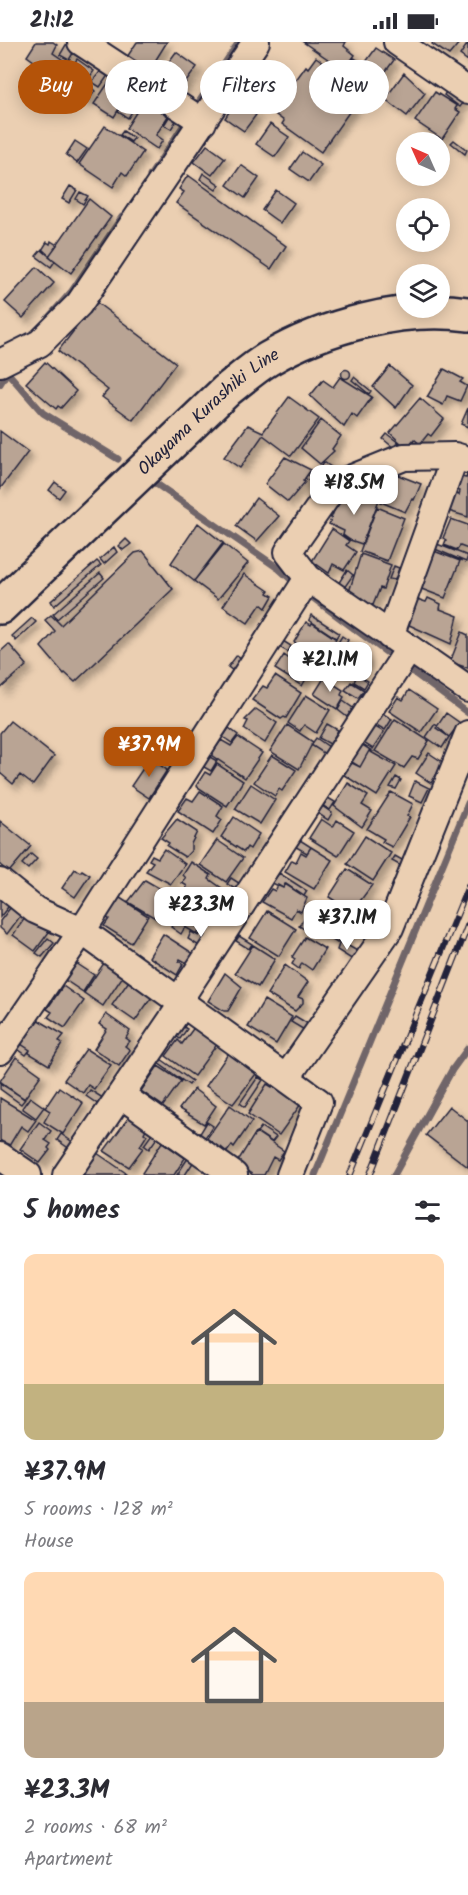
<!DOCTYPE html>
<html lang="en">
<head>
<meta charset="utf-8">
<style>
  body { margin:0; font-family:Kalam,sans-serif; background:#f7f7f7; color:#2b2b33; height:100vh; display:flex; flex-direction:column; font-size:22px; white-space:nowrap }
  * { box-sizing:border-box; margin:0 }
  p { font-size:20px; color:#7c7c81 }
  .icon { flex:none; width:33px; height:33px; fill:none; stroke:currentColor; stroke-width:2; stroke-linecap:round; stroke-linejoin:round }
  .map { position:relative; height:1133px; overflow:hidden }
  .panel { display:flex; flex-direction:column; background:#fff; flex:1 }
  .panel>* { flex:none }
  .top-card { position:absolute; left:18px; top:18px; width:432px; height:54px; display:flex; gap:12px }
  .needle { width:39px; rotate:315deg }
  .buttons { position:absolute; left:396px; top:90px; display:grid; gap:12px }
  .buttons a { display:grid; place-items:center; width:54px; height:54px; border-radius:50%; background:#fff; box-shadow:0 3px 15px #0003; font-size:30px }
  .price { position:absolute; translate:-50% -51px; padding:0 14px; border-radius:12px; background:#fff; color:#222; font-size:20px; line-height:39px; filter:drop-shadow(0 2px 3px #0008) }
  .price::after { content:''; position:absolute; left:50%; top:36px; width:18px; height:14px; margin-left:-9px; background:inherit; clip-path:polygon(0 0,100% 0,50% 100%) }
  .price.active { background:#b45309; color:#fff }
  ul { padding:0; list-style:none }
  li { display:grid; align-content:center; gap:12px; height:318px; padding:0 24px }
  li span { display:grid; place-items:center; height:186px; border-radius:12px; color:#555 }
  li>.icon { margin-inline-start:auto }
  span .icon { width:108px; height:108px; fill:#fffc; stroke-width:1 }
  li b { font-size:26px }
  h2 { display:flex; justify-content:space-between; align-items:center; height:72px; padding:0 24px; font-size:26px }
  .chip { padding:0 21px; border-radius:27px; background:#fff; box-shadow:0 3px 15px #0003; font-size:21px; line-height:54px }
  .chip.active { background:#b45309; color:#fff }
  .status { display:flex; justify-content:space-between; align-items:center; height:42px; padding:0 30px; background:#fff; direction:ltr }
  .status svg { height:16px; fill:currentColor }
  .map>svg:first-child { display:block }
  .lines { fill:none; stroke-linecap:round; stroke-linejoin:round }
  .stream { stroke:#706569; stroke-width:7 }
  .building { fill:#b9a494; stroke:#22223b; stroke-width:1.5; filter:url(#shadow) }
  .street-casing { stroke:#22223b; stroke-width:30 }
  .secondary-casing { stroke:#22223b; stroke-width:38 }
  .street { stroke:#ebcfb2; stroke-width:26 }
  .secondary { stroke:#ebcfb2; stroke-width:33 }
  .rail-casing { stroke:#22223b; stroke-width:7 }
  .rail { stroke:#ebcfb2; stroke-width:4.5; stroke-dasharray:14; stroke-linecap:butt }
  .labels { text-anchor:middle; dominant-baseline:central; stroke-width:4.5; stroke-linejoin:round; paint-order:stroke }
  .street-label { font-size:18px; fill:#22223b; stroke:#ebcfb2 }
</style>
</head>
<body>
<div class="status"><b>21:12</b><svg viewBox="0 0 49 12"><path d="M0 12V9h3v3zM5 12V6h3v6zM10 12V3h3v9zM15 12V0h3v12zM26 1h20v11H26zM47 4h2v5h-2z"/></svg></div>
<div class="map">
<svg width="468" height="1133" viewBox="0 0 468 1133">
  <defs>
    <filter id="shadow"><feDropShadow dx="5.5" dy="5.5" stdDeviation="3" flood-color="#0004"/></filter>
  </defs>
  <rect width="100%" height="100%" fill="#ebcfb2"/>
  <filter id="ink" filterUnits="userSpaceOnUse"><feTurbulence type="fractalNoise" baseFrequency=".0167" numOctaves="2"/><feDisplacementMap in="SourceGraphic" scale="12" xChannelSelector="R" yChannelSelector="G"/><feConvolveMatrix kernelMatrix="1 2 1 2 8 2 1 2 1" color-interpolation-filters="sRGB"/></filter>
  <g filter="url(#ink)">
    <g class="lines">
      <path class="stream" d="M150,134L239,0
        M49,275L72,249L122,175
        M8,331L43,371L118,417
        M0,342L11,324
        M155,441L278,526L297,543
        M305,550L468,671
        M315,1133L468,761
        M394,1133L452,1028L468,1006"/>
    </g>
    <path class="building" d="M36,0H53L57,3L53,11L66,20L56,35L27,14Z
      M137,0H167L147,32L125,18Z
      M303,0H346L344,4L355,13L344,28Z
      M433,0H460L449,13L432,2Z
      M67,1L76,6L69,18L60,13Z
      M468,1V19L460,13Z
      M376,6L394,18L373,47L355,35Z
      M176,10L197,25L178,51L156,37Z
      M316,15L364,49L321,110L282,82L284,79L276,73L282,65L278,63L283,56L277,52L280,46L277,44L283,34L293,42L306,24L308,26Z
      M354,16L359,19L349,34L344,31Z
      M77,17L94,29L85,41L92,46L86,55L62,38Z
      M102,27L109,32L100,45L92,40Z
      M404,31L425,51L407,74L385,57Z
      M113,34L132,46L114,75L94,62Z
      M449,45L466,57L460,65L444,53Z
      M92,46L95,49L87,60L76,53L78,50L86,56Z
      M133,46L143,52L128,76L118,70Z
      M435,50L457,64L455,67L460,70L442,97L415,79Z
      M146,55L170,71L156,93L163,98L157,107L126,86Z
      M236,59L256,73L244,89L225,76Z
      M172,70L179,74L171,87L164,83Z
      M270,82L289,95L275,115L256,102Z
      M105,84L143,110L127,134L122,130L113,145L79,122Z
      M123,89L134,96L131,100L120,93Z
      M454,98L467,108L465,112L451,101Z
      M75,99L87,107L77,121L66,113Z
      M207,103L225,116L212,133L194,120Z
      M302,110L321,123L309,140L290,127Z
      M241,123L259,136L245,156L227,143Z
      M203,131L220,143L216,148L200,137Z
      M188,133L286,204L271,227L176,161L184,150L179,147Z
      M70,144L77,148L69,161L62,157Z
      M276,148L294,161L280,181L262,168Z
      M80,150L88,154L83,162L76,157Z
      M89,157L111,175L71,231L49,214Z
      M51,199L57,203L49,214L42,208L47,200L50,202Z
      M42,207L55,219L51,225L36,214Z
      M37,225L54,241L23,276L5,260Z
      M96,260L176,321L133,378L102,355L108,348L58,309Z
      M45,320L76,349L61,366L58,364L56,367L26,341Z
      M390,324L412,343L396,366L373,345Z
      M444,327L463,337L460,340L467,344L460,359L447,354L443,363L427,355Z
      M341.5 332a4.5 4.5 0 1 1 9 0a4.5 4.5 0 1 1-9 0Z
      M340,335L372,355L357,376L352,372L344,385L310,354L323,338L333,345Z
      M354,335L371,349L369,352L352,338Z
      M289,355L319,377L291,414L263,393L240,426L224,415L248,383L263,390Z
      M420,356L444,377L431,394L428,392L420,402L414,397L409,403L402,402L390,391Z
      M468,366V385L461,382Z
      M321,378L341,394L332,407L334,409L320,422L301,406Z
      M0,389L28,410L0,447Z
      M387,392L399,401L394,406L383,397Z
      M285,415L311,428L303,439L305,440L288,460L265,442Z
      M324,420L335,428L330,433L320,426Z
      M310,429L321,438L316,444L305,436Z
      M468,430V475L445,468L452,451L459,453L460,449L453,447L458,434L466,436Z
      M393,431L421,442L414,458L412,457L405,470L381,460Z
      M55,440L65,448L59,456L49,448Z
      M350,452L359,455L360,452L379,458L362,502L350,498L343,493L344,489L329,482L340,453L349,456Z
      M256,456L279,474L257,499L236,484Z
      M377,465L404,476L387,519L360,509Z
      M451,477L468,483V507L460,504L457,508L444,503L446,498L443,496Z
      M198,481L223,501L194,539L171,521Z
      M332,487L349,499L346,503L356,510L344,528L333,522L329,531L312,519Z
      M126,497L131,502L123,508L119,504Z
      M224,502L248,521L218,557L194,539Z
      M437,502L468,514L466,520L435,507Z
      M114,505L117,510L104,522L100,517Z
      M143,509L173,547L75,640L65,631L64,632L41,605L55,589L45,578L51,573L61,583L135,511Z
      M434,509L460,519L445,556L419,546Z
      M361,512L391,523L383,547L380,546L373,563L348,553Z
      M97,519L101,523L54,564L51,559Z
      M394,524L399,526L395,538L389,537Z
      M347,528L353,533L344,546L338,542Z
      M100,531L104,536L57,577L53,572Z
      M244,532L269,549L268,551L273,554L266,566L261,562L248,581L223,564Z
      M428,556L441,562L440,567L458,574L451,602L407,582L417,557L426,560Z
      M311,573L339,591L336,596L309,578Z
      M32,576L36,580L16,599L12,594Z
      M306,580L311,583L312,581L336,597L322,617L294,600Z
      M462,590L468,593V626L450,620Z
      M342,594L348,598L346,602L368,617L363,624L357,620L347,634L326,620Z
      M283,599L291,604L288,610L279,605Z
      M9,602L27,623L0,647V610Z
      M292,612L311,624L304,635L306,637L302,644L275,627L284,613L288,616Z
      M237,613L242,617L233,629L228,625Z
      M357,633L368,639L364,646L354,640Z
      M275,634L301,651L286,676L284,675L281,677L252,658L263,644L267,646Z
      M324,636L343,648L341,653L344,655L337,667L314,652Z
      M351,640L364,648L358,656L345,648Z
      M409,648L437,667L421,690L389,669L398,655L403,658Z
      M306,653L330,668L316,691L304,683L300,689L288,681Z
      M343,659L353,666L347,675L338,668Z
      M256,667L277,681L265,701L244,687L248,679L245,678Z
      M380,670L392,677L385,688L373,681Z
      M446,671L460,681L449,695L436,686Z
      M395,677L429,699L418,717L412,715L404,726L375,709Z
      M10,679L54,714L33,743L20,733L13,742L0,731V691Z
      M327,682L338,688L330,702L319,696Z
      M435,682L449,695L442,706L426,695Z
      M287,683L313,700L299,727L270,709Z
      M372,683L384,690L373,707L362,700Z
      M229,686L238,693L232,701L223,695Z
      M238,695L262,711L245,736L211,713L221,698L231,704Z
      M316,696L329,705L325,712L311,703Z
      M361,702L372,709H369L360,725L352,720L350,723L348,722Z
      M369,709L396,724L377,754L344,733L352,721L360,725Z
      M429,711L444,721L431,741L416,731Z
      M272,713L296,728L282,749L279,747L275,754L254,740Z
      M208,714L217,719L211,729L202,724Z
      M150,716L167,728L149,756L131,744Z
      M217,722L243,739L227,764L196,744L205,730L210,733Z
      M396,735L401,738L396,747L390,745Z
      M415,739L429,746L422,760L409,754Z
      M348,741L368,754L362,763L372,769L362,785L334,764Z
      M251,742L275,758L260,782L235,767Z
      M200,749L223,764L217,774L222,778L213,792L178,769L187,756L193,759Z
      M391,750L413,762L407,774L410,775L392,805L382,800L384,797L367,787Z
      M328,756L335,760L330,768L323,764Z
      M322,764L332,771L328,778L317,771Z
      M234,775L259,792L250,807L247,805L244,810L221,795Z
      M177,777L197,790L191,802V809L185,815L167,804L169,801L161,796Z
      M321,777L333,785L337,778L354,789L338,814L309,796Z
      M0,779L31,804L9,830L0,823Z
      M365,794L391,811L373,839L347,822Z
      M217,798L243,816L226,840L200,823Z
      M300,798L311,805L307,811L296,805Z
      M311,805L332,818L314,847L285,830L292,818L296,820L301,810L306,813Z
      M164,807L185,822L171,842L146,829L153,820L149,818L152,813L158,816Z
      M31,812L37,817L28,827L22,822Z
      M395,814L404,819L401,824L392,819Z
      M191,820L211,833L209,837L226,849L212,872L185,855L187,844L182,841L186,836L183,833Z
      M75,827L80,830L82,828L90,833L75,855L62,846Z
      M347,827L372,843L352,870L329,855Z
      M279,831L307,849L304,854L286,842L283,846L272,841Z
      M231,836L242,843L238,849L227,842Z
      M145,838L171,853L157,877L128,860Z
      M285,842L307,856L301,870L296,867L291,876L262,860L271,847L275,849L278,843L283,846Z
      M0,850L12,860L0,875Z
      M117,854L148,874L131,901L104,884L109,877L104,874Z
      M181,856L212,875L197,892L185,885L181,892L171,885L175,878L169,875Z
      M14,861L24,869L7,892L0,886V879Z
      M329,864L352,879L337,901L315,887Z
      M310,867L316,872L306,888L299,884Z
      M267,869L296,887L279,914L250,896Z
      M27,873L49,890L35,909L13,893Z
      M204,886L213,891L204,907L188,897L191,890L199,894Z
      M163,892L197,914L191,923L180,917L179,919L183,922L177,933L149,915Z
      M239,894L252,902L249,907L236,899Z
      M305,895L325,907L312,928L302,921L299,927L292,922L295,917L292,915Z
      M48,896L54,901L42,915L36,911Z
      M340,899L359,910L353,918L337,908Z
      M253,903L275,917L258,945L235,931Z
      M106,918L125,931L103,964L84,951Z
      M73,919L94,933L83,950L62,936Z
      M285,923L308,940L298,955L303,957V961L295,969L267,952Z
      M225,931L242,945L228,969H224L208,959Z
      M131,936L154,952L135,979L112,963Z
      M63,944L84,959L65,986L48,975L52,970L47,967Z
      M264,958L292,975L276,1002L248,985Z
      M106,972L130,989L126,996L130,999L125,1004L130,1008L119,1024L94,1007L107,987L99,982Z
      M295,974L310,983L306,989L291,980Z
      M35,976L64,993L59,999L62,1002L49,1023L29,1011L30,1008L21,1002Z
      M182,984L187,987L180,997L176,994Z
      M195,984L218,1001L194,1034L166,1014L178,998L182,1002Z
      M18,1000L30,1008L26,1013L15,1005Z
      M86,1007L111,1023L94,1047L88,1043L83,1051L64,1038Z
      M230,1009L259,1028L233,1062L206,1044Z
      M16,1015L41,1033L24,1057L0,1039Z
      M161,1017L192,1039L189,1043L158,1021Z
      M158,1024L181,1039L163,1064L141,1049Z
      M258,1035L263,1038L245,1065L240,1061Z
      M0,1041L25,1057L21,1062L0,1047Z
      M267,1042L272,1045L274,1043L301,1062L279,1093L248,1072Z
      M59,1045L83,1061L63,1092L44,1080L50,1069L45,1066Z
      M194,1047L216,1064L204,1082L179,1067Z
      M90,1048L103,1056L99,1063L86,1054Z
      M30,1055L44,1065L36,1076L22,1066Z
      M0,1056L36,1078L28,1089L21,1084L9,1104L0,1098Z
      M230,1063L252,1079L234,1105L232,1103L227,1110L221,1105L219,1108L205,1099Z
      M449,1064L468,1079V1125L426,1093Z
      M129,1075L146,1087L144,1091L147,1093L140,1104L143,1106L129,1125L104,1109Z
      M39,1080L51,1089L45,1098L51,1102L48,1106L50,1108L40,1121L20,1107Z
      M207,1080L213,1084L204,1097L199,1093Z
      M261,1085L276,1095L272,1100L257,1090Z
      M154,1089L159,1093L149,1107L144,1103Z
      M256,1090L284,1109L278,1118L273,1115L264,1133H253L236,1122Z
      M61,1092L74,1101L70,1107L57,1098Z
      M162,1100L185,1116L174,1133H145L142,1131Z
      M97,1111L126,1131L124,1133H81Z
      M188,1116L194,1119L185,1133H177Z"/>
    <g class="lines">
      <defs>
        <path id="street" d="M81,0L203,80
          M397,0L468,49
          M0,321L40,301L79,262L256,0
          M468,418L455,414L404,415L335,443L288,510L308,536L468,647
          M390,594L455,414
          M0,840L35,868L82,889L319,1060L290,1133
          M179,958L409,607
          M0,1009L82,889L308,536
          M287,1035L390,886L468,692
          M121,1053L234,1133
          M0,1114L28,1133
          M66,1133L183,961"/>
        <g id="secondary">
          <path id="s1" d="M0,565L227,348C240,338 253,326 268,317C324,284 402,263 468,272"/>
        </g>
      </defs>
      <use href="#street" class="street-casing"/>
      <use href="#secondary" class="secondary-casing"/>
      <use href="#street" class="street"/>
      <use href="#secondary" class="secondary"/>
      <defs>
        <path id="rail" d="M350,1133L468,845
          M370,1133L468,883"/>
      </defs>
      <use href="#rail" class="rail-casing"/>
      <use href="#rail" class="rail"/>
    </g>
  </g>
  <g class="labels">
    <g class="street-label">
      <text stroke="none"><textPath href="#s1" startOffset="286">Okayama Kurashiki Line</textPath></text>
    </g>
  </g>
</svg>
<div class="buttons">
<a><svg class="needle" viewBox="-14 -14 28 28"><path d="M0-13l5 13h-10z" fill="#e53935"/><path d="M0 13l5-13h-10z" fill="#7c7c81"/></svg></a>
<a><svg class="icon" aria-label="locate" viewBox="0 0 24 24"><circle cx="12" cy="12" r="6"/><path d="M12 2v4M12 18v4M2 12h4M18 12h4"/></svg></a>
<a><svg class="icon" aria-label="layers" viewBox="0 0 24 24"><path d="M12 4l9 5-9 5-9-5zM3 14l9 5 9-5"/></svg></a>
</div>
<b class="price" style="left:354px;top:474px">¥18.5M</b>
<b class="price" style="left:330px;top:651px">¥21.1M</b>
<b class="price active" style="left:149px;top:736px">¥37.9M</b>
<b class="price" style="left:201px;top:896px">¥23.3M</b>
<b class="price" style="left:347px;top:909px">¥37.1M</b>
<div class="top-card">
<a class="chip active">Buy</a>
<a class="chip">Rent</a>
<a class="chip">Filters</a>
<a class="chip">New</a>
</div>
</div>
<section class="panel">
<h2>5 homes<svg class="icon" aria-label="filters" viewBox="0 0 24 24"><path d="M4 7h16M4 17h16"/><circle cx="9" cy="7" r="2"/><circle cx="15" cy="17" r="2"/></svg></h2>
<ul>
<li><span style="background:linear-gradient(#ffd9b3 70%,#c2b280 0)"><svg class="icon" aria-label="home" viewBox="0 0 24 24"><path d="M3 11l9-7 9 7M6 9v11h12V9"/></svg></span><div><b>¥37.9M</b><p>5 rooms · 128 m²</p><p>House</p></div></li>
<li><span style="background:linear-gradient(#ffd9b3 70%,#b9a48a 0)"><svg class="icon" aria-label="home" viewBox="0 0 24 24"><path d="M3 11l9-7 9 7M6 9v11h12V9"/></svg></span><div><b>¥23.3M</b><p>2 rooms · 68 m²</p><p>Apartment</p></div></li>
</ul>
</section>
</body>
</html>
